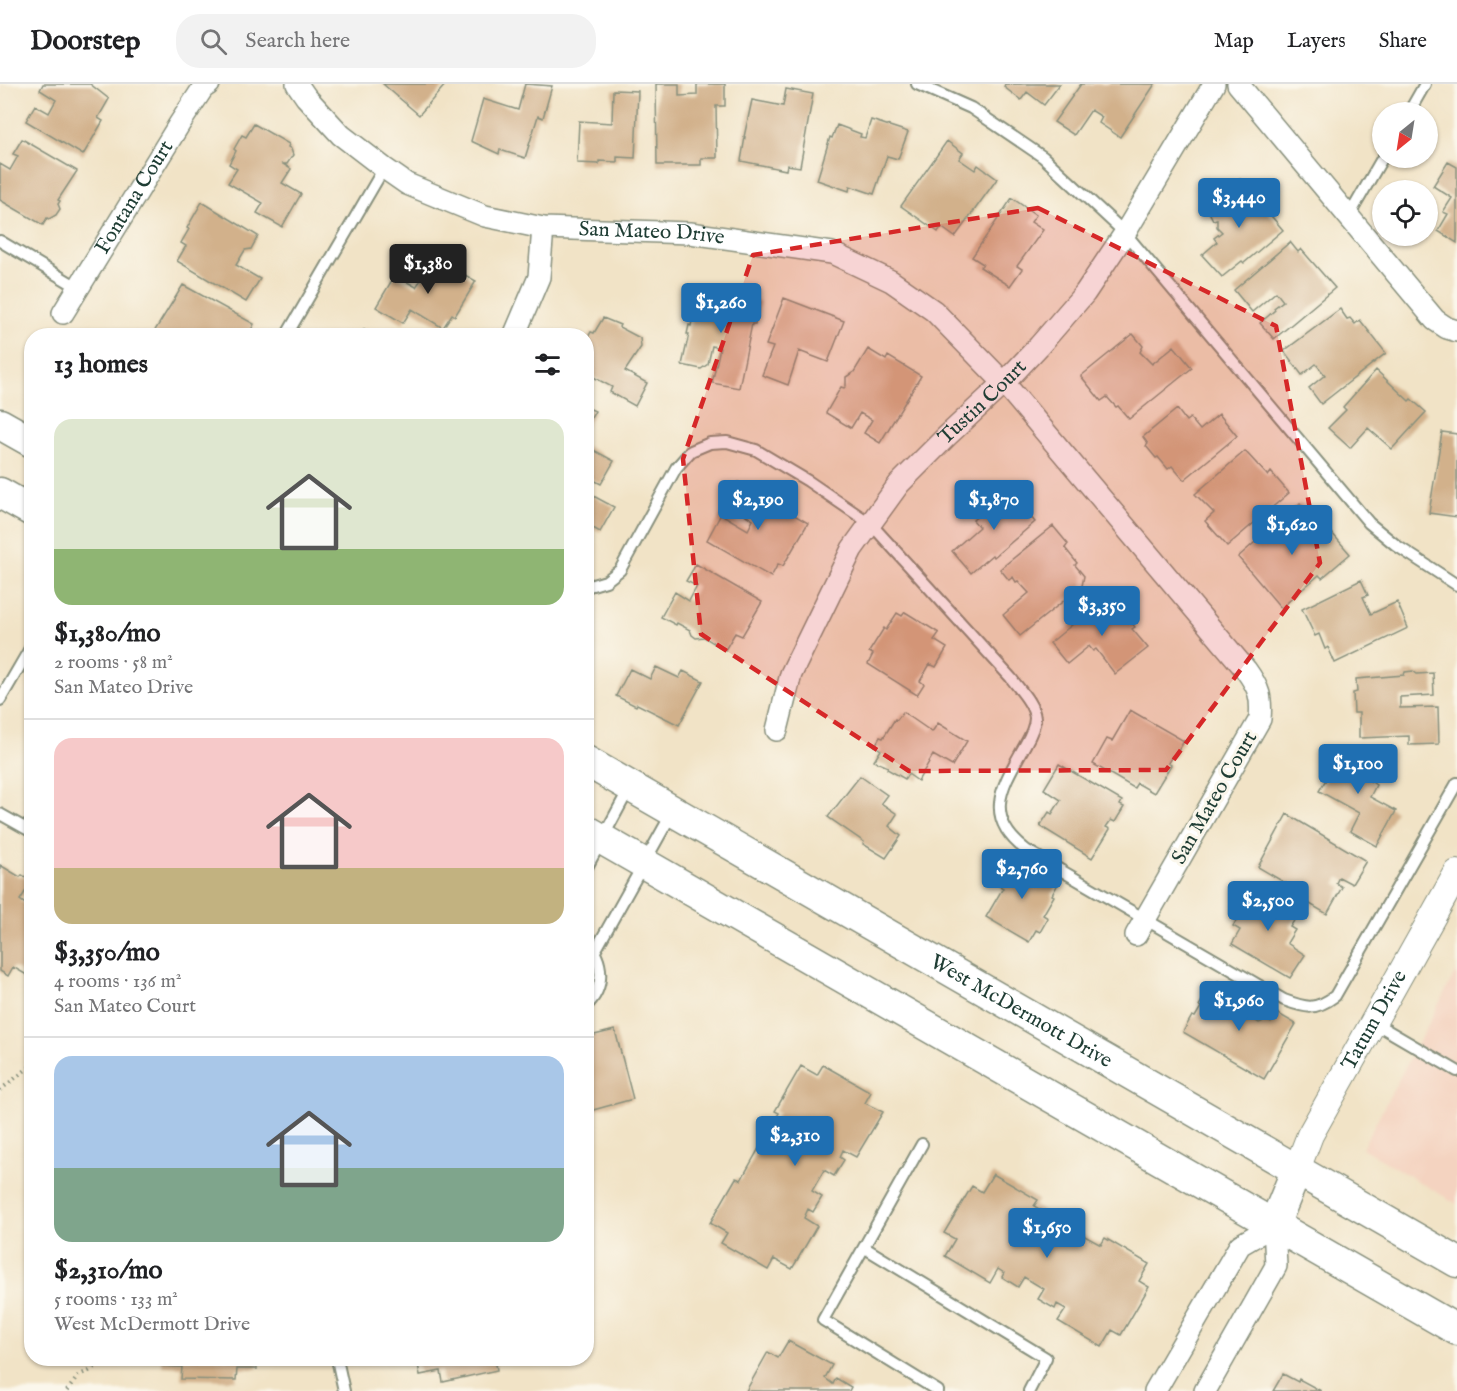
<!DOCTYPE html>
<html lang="en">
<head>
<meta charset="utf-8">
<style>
  body { margin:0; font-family:"IM FELL English",serif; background:#f2f2f2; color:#202124; height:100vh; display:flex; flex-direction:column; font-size:22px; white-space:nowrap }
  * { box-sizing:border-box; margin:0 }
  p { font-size:20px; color:#757577 }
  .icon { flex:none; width:33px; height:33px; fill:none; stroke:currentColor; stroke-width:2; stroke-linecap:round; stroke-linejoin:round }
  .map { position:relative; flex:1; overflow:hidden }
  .details { position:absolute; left:24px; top:244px; width:570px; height:1038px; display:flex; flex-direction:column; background:#fff; border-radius:24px; box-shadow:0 2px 4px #0004 }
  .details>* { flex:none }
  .needle { width:39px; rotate:210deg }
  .tools { position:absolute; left:1372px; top:18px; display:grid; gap:12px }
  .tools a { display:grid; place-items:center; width:66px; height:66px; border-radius:50%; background:#fff; box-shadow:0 2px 4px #0004; font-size:30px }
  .price { position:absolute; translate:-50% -51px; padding:0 14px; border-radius:6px; background:#1f6fb2; color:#fff; font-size:20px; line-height:39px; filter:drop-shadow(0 2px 3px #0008) }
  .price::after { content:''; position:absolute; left:50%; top:36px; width:18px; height:14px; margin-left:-9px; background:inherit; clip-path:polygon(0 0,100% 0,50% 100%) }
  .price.current { background:#222; color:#fff }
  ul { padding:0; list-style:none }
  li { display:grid; align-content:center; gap:12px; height:318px; padding:0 30px }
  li+li { border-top:2px solid #e0e0e0 }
  li span { display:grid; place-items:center; height:186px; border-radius:18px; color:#555 }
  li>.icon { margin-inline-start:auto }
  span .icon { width:108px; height:108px; fill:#fffc; stroke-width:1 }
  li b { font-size:26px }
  h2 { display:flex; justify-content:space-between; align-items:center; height:72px; padding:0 30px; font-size:26px }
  header { display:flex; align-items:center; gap:36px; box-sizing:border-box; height:84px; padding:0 30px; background:#fff; border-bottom:2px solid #e0e0e0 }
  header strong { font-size:28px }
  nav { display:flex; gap:33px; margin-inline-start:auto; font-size:21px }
  .search { width:420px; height:54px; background:#f2f2f2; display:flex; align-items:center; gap:15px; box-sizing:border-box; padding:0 21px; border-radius:24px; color:#757577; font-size:22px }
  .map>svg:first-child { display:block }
  .built { fill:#f4d3c0 }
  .building { fill:#d2b18b }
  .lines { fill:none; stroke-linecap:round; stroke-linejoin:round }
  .service-casing { stroke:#88907d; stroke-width:14 }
  .minor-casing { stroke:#88907d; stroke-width:24 }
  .tertiary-casing { stroke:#88907d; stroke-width:28 }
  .secondary-casing { stroke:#88907d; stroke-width:33 }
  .path { stroke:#88907d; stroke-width:4; stroke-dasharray:1.5 4.5; stroke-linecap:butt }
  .service { stroke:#fff; stroke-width:10 }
  .minor { stroke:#fff; stroke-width:21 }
  .tertiary { stroke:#fff; stroke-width:26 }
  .secondary { stroke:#fff; stroke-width:30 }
  .marked { fill:#d62828; fill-opacity:0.2; stroke:#d62828; stroke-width:4.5; stroke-dasharray:12 8; stroke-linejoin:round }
  .labels { text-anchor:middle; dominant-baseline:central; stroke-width:6; stroke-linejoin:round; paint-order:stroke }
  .street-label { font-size:21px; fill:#1f3d34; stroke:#fbf7ec }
</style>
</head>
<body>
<header>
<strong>Doorstep</strong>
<div class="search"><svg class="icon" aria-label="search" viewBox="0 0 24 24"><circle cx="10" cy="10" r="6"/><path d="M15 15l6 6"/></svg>Search here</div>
<nav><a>Map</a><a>Layers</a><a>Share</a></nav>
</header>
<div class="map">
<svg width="1457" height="1307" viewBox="0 0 1457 1307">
  <rect width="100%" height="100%" fill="#fbf7ec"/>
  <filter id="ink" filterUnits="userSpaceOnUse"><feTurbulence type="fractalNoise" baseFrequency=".0167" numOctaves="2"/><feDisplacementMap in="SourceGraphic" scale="12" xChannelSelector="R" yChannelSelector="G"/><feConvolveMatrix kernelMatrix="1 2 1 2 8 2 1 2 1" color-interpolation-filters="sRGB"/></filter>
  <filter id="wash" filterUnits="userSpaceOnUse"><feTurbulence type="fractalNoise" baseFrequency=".008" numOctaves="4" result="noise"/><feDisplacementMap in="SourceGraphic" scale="24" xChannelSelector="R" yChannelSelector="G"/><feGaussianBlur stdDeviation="1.35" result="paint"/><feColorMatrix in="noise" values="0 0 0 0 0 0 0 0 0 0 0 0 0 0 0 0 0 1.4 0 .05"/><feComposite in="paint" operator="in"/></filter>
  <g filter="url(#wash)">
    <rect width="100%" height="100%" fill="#f1e3c6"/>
    <path class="built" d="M1457,886V1120L1362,1064Z"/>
    <g id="blocks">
      <path class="building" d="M43,0H90L109,15L98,34L103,37L83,71L26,37L35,21L49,29L56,16L40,6Z
        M383,0H446L419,31Z
        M525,0L552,2L543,34L538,32L525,74L500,66L499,70L471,57L483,15L518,26Z
        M656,0H679V12L697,11V0H725V22H716L717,74H701V81H657Z
        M1005,0H1060L1044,21L1027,8L1021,16L1004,3Z
        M1081,0H1155L1120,53L1099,39L1102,33L1091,26L1074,51L1054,38Z
        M786,5L813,10L800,83L787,81L786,86L741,77L745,53H744L752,16L783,22Z
        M613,6L638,7L635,74L617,73V78L599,77V80L577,79L579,37L612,39Z
        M871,36L908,48L898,75L887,72L874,110L850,102L849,107L817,96L830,53L832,54L837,41L861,50L860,53L865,54Z
        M254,40L289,60L288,63L291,65L293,71L287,80H283L291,85L282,99L301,110L282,143L257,129L263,119L228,99L237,85L229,80L236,67L234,65L242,51L246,53Z
        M22,55L77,87L58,116L60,117L58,120L60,125L56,131L49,135L47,134L43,141L0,116V80L10,86L18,72L13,70Z
        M947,57L963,69L959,75L975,86L978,81L997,95L955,153L941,143L938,148L901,122Z
        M1448,78L1457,83V159L1438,147L1448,130L1443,128L1452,114L1433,102Z
        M1240,95L1283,146L1244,179L1242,177L1222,193L1202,171L1217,158L1214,154L1222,148L1217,143V135L1213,136L1209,128L1215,123L1212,120Z
        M1012,114L1036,131L1031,138L1043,146L1017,182L1022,185L1010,202L980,183L983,180L972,173Z
        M202,118L258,152L251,165L245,166L236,181L260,195L246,218L177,177L186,162L181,159L189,145L187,144Z
        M1290,158L1298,168L1301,165L1335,204L1274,255L1260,239L1275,226L1274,224L1283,217L1276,208L1252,228L1234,206Z
        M439,177L476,197L455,232L452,230L443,244L412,225L403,239L376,223L395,191L416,203L427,187L431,190Z
        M183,201L254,240L248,252H156L157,250L154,248Z
        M699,202L737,210V213L760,218L755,240H752L739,304L712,299L720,264L712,262L708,280L701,285L682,281L689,250H687L689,241L691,242Z
        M784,214L844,237L828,278L799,267L788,301L762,291L773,263L766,261Z
        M1340,225L1347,235L1350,234L1355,240L1360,236L1386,269L1321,320L1309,304L1325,291L1316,280L1302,291L1284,267Z
        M603,234L620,241L619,243L640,254L641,263L625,287L647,299L635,322L610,308L612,303L586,289V257L591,248L594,249Z
        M364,245L376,252H360Z
        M1133,250L1143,262L1140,268L1152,280L1174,262L1192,284L1129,335L1118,322L1116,323L1107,313L1101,317L1081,292Z
        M868,265L886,276L888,272L921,292L880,359L864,349L872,336L860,329L851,344L826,329L841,303L844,304L846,302V293L854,288Z
        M1376,286L1409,317L1411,315L1426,328L1392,365L1368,344L1350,364L1328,344L1346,326L1343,323Z
        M586,323L595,327L586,343Z
        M1177,325L1186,337L1190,334L1200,346L1219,330L1237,352L1184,396L1172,382L1168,385L1158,373L1156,374L1146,362L1148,360L1143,353Z
        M1442,348L1457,350V433L1429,429Z
        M586,362L614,377L601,400L586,392Z
        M1245,367L1268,392L1271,388L1289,409L1227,462L1205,437L1214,429L1195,410Z
        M738,398L808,439L783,482L778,480L771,493L707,456L721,430L748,446L753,436L726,418Z
        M1008,406L1035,438L994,473L992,471L971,489L952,467L979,443L973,436Z
        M586,408L614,423L600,448L586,440Z
        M1300,419L1315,437L1302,448L1310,456L1326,442L1350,470L1322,494L1319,491L1281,524L1238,473Z
        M1053,442L1068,460L1065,464L1077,479L1075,481L1084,492L1082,502L1020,552L1003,531L1029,509L1018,497L1016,498L1013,493L1009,496L1000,485Z
        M696,480L762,518L742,552L735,549L725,566L704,553L696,554L692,551L690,546L677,539L676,541L661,533L675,508L689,517L697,502L686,497Z
        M1361,496L1368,511L1363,513L1371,530L1397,518L1408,544L1335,579L1328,563L1325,565L1319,550L1315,552L1302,525Z
        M1102,516L1109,524L1116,519L1135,543L1132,545L1148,564L1115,590L1096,565L1093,567L1089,562L1067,580L1050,559Z
        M905,528L939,549L934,556L947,564L936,583L930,580L920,597L924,600L917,611L868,580L873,570L869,568L884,544L886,546L897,529L902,532Z
        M656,583L679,594L683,587L703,597L679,641L637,620L636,622L616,612L630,585L650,595Z
        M1413,587L1417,590L1433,589L1434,611L1400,613V624L1438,623L1439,660L1409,661V652L1359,654V629H1354L1353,609L1357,608L1356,595L1404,591L1405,588Z
        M1130,626L1184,657L1174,674L1172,672L1168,679L1171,681L1154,709L1137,699L1134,704L1093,680L1107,655L1112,657Z
        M903,628L932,648L938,639L967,657L952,682L933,671L918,697L908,690L905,695L887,685L888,683L874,677L881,666L875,662L880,653L883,654L895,635L897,636Z
        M1343,664L1378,683L1370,697L1376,701L1370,713L1396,727L1377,762L1350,747L1359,729L1319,707L1327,694L1322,691L1331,676L1335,678Z
        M1059,680L1122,717L1120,721L1124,723L1115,738L1111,736L1106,743L1110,745L1092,774L1040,742L1049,728L1052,730L1061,716L1044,705Z
        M860,692L887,711L881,719L897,730L889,742L901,752L886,774L863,760L864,758L828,733Z
        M1287,730L1366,777L1352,800L1339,793L1336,799L1342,803L1327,830L1291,809L1294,804L1258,783Z
        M1010,773L1038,789L1039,787L1058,800L1052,811L1054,812L1043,831L1048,834L1040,848L1036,846L1029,858L986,833L1003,804L995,799Z
        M0,781L20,793L22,791L32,797L20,816L28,822L32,816V894L13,883L8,892L0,887Z
        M1260,802L1294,823L1297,832L1290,843L1295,846L1287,859L1305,871L1290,894L1232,860L1240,846L1233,842L1241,829L1240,828L1248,813L1252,815Z
        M1218,897L1237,908L1229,921L1259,939L1267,936L1271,939L1277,929L1296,940L1264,995L1183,948L1192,932L1195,933L1201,923L1199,922L1207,908L1211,910Z
        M615,946L633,1015L586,1028V972H588L586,953Z
        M823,981L871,1008L865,1019L883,1028L856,1073L843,1066L840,1073L844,1076L834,1092L824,1086L812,1107L822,1113L813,1128L808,1125L804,1134L817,1142L792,1185L774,1175L768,1186L721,1159L727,1149L710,1139L736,1094L741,1096L779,1029L775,1027L801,982L817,991Z
        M993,1090L1038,1116L1034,1122L1061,1138L1055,1149L1066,1156L1072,1145L1101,1161L1105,1154L1149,1180L1139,1197L1149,1203L1121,1251L1112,1246L1102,1263L1058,1237L1066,1225L1057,1220L1055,1225L1038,1215L1044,1205L1024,1193L1018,1203L1002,1193L1004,1189L998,1185L990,1199L945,1172L955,1155L944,1149L972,1102L982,1108Z
        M788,1257L832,1281L825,1294L833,1300L836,1294L851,1303L849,1307H746L768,1268L778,1274Z
        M162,1275H257V1285H237L236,1296L181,1295L182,1283L162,1282Z
        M417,1275H495L497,1286L443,1298L441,1287L420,1291Z
        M1283,1290L1298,1298L1299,1295L1321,1307H1273Z"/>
    </g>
  </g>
  <g filter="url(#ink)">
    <use href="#blocks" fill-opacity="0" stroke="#88907d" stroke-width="1.5"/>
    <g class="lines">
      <defs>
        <path id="service" d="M917,0L971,24L1043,73L1125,149L1369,439L1397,462L1457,501
          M1409,28L1425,0
          M1349,132L1383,73
          M0,157L79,204
          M286,252L384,84
          M586,503L606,497L620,486L676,384L691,367L710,359L727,358L756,366L808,397L871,440L1011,594C1019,605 1034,620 1035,634C1035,643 1029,654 1025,661C1003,701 981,732 1026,766L1284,916C1306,924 1315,927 1335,912L1457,699
          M0,616L32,561
          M0,730L32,748
          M586,785L630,703
          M586,857C604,876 606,903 586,922
          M595,867L672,729
          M1373,938L1457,987
          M922,1060L823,1236L938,1307
          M865,1164L1046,1274L1029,1307
          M337,1275L344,1307"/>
        <g id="minor">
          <path id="s1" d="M297,0L306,13L341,51L384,84L407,100L485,132L543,144L690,149L832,169L891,197L934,227L1004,299L1246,586C1259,604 1262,613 1260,635L1136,851"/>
          <path d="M1238,0L1435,236L1447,244L1457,247"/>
          <path id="s2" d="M63,229L180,39L203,4L209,0"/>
          <path d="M514,252L539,193L543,144"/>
          <path id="s3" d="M777,646L791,590L852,465L899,400L947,352L1004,299L1039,262L1085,209L1125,149L1214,0"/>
          <path d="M1155,1307L1240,1161L1274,1141L1276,1182L1205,1307"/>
        </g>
        <g id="tertiary">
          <path id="s4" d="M1297,1085L1310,1051L1457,789"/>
        </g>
        <g id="secondary">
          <path d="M0,340L32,358"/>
          <path d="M0,409L32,427"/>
          <path id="s5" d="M586,677L1457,1178"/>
          <path d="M586,746L1457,1246"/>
          <path d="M1274,1141L1297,1085"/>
        </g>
      </defs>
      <use href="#service" class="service-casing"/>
      <use href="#minor" class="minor-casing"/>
      <use href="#tertiary" class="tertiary-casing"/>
      <use href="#secondary" class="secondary-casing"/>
      <path class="path" d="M0,1006L32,981
        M67,1307L79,1291L89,1287L106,1275"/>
      <use href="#service" class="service"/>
      <use href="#minor" class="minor"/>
      <use href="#tertiary" class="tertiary"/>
      <use href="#secondary" class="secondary"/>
    </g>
  </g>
  <path class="marked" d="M1038,124L1276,242L1320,479L1166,686L909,687L701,550L683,375L753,171Z"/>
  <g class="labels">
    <g class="street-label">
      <text stroke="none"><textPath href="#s2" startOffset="136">Fontana Court</textPath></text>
      <text stroke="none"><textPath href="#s1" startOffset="402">San Mateo Drive</textPath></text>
      <text stroke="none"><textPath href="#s3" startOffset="394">Tustin Court</textPath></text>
      <text transform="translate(1215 714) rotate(-60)">San Mateo Court</text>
      <text stroke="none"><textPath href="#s5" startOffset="502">West McDermott Drive</textPath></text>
      <text stroke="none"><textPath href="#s4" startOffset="168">Tatum Drive</textPath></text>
    </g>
  </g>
</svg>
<div class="tools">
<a><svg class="needle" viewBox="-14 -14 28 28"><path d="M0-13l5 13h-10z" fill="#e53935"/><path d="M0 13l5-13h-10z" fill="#757577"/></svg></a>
<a><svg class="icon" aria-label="locate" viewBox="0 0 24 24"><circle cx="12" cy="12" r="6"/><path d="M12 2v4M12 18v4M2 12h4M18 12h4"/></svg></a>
</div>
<b class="price" style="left:1239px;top:145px">$3,440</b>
<b class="price current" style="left:428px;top:211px">$1,380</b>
<b class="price" style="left:721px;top:250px">$1,260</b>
<b class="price" style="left:758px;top:447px">$2,190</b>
<b class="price" style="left:994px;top:447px">$1,870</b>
<b class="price" style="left:1292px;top:472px">$1,620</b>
<b class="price" style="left:1102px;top:553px">$3,350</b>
<b class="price" style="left:1358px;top:711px">$1,100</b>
<b class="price" style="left:1022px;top:816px">$2,760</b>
<b class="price" style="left:1268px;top:848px">$2,500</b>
<b class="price" style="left:1239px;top:948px">$1,960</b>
<b class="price" style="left:795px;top:1083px">$2,310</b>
<b class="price" style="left:1047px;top:1175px">$1,650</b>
<section class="details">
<h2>13 homes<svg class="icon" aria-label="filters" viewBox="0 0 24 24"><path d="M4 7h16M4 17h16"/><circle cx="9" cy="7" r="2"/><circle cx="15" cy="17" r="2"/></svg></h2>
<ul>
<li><span style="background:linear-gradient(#dfe7d0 70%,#8fb573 0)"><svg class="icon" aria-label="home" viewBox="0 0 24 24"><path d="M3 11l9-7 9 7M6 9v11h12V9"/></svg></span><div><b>$1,380/mo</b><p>2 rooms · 58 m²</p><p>San Mateo Drive</p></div></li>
<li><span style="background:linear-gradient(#f6c9c9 70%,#c2b280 0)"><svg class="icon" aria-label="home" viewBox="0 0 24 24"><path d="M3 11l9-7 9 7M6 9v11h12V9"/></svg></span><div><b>$3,350/mo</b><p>4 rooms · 136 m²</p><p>San Mateo Court</p></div></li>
<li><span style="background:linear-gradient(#a9c7e8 60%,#7fa58c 0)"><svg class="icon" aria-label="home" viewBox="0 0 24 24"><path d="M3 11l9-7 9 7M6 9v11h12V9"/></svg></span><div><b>$2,310/mo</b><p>5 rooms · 133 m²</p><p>West McDermott Drive</p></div></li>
</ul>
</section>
</div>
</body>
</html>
